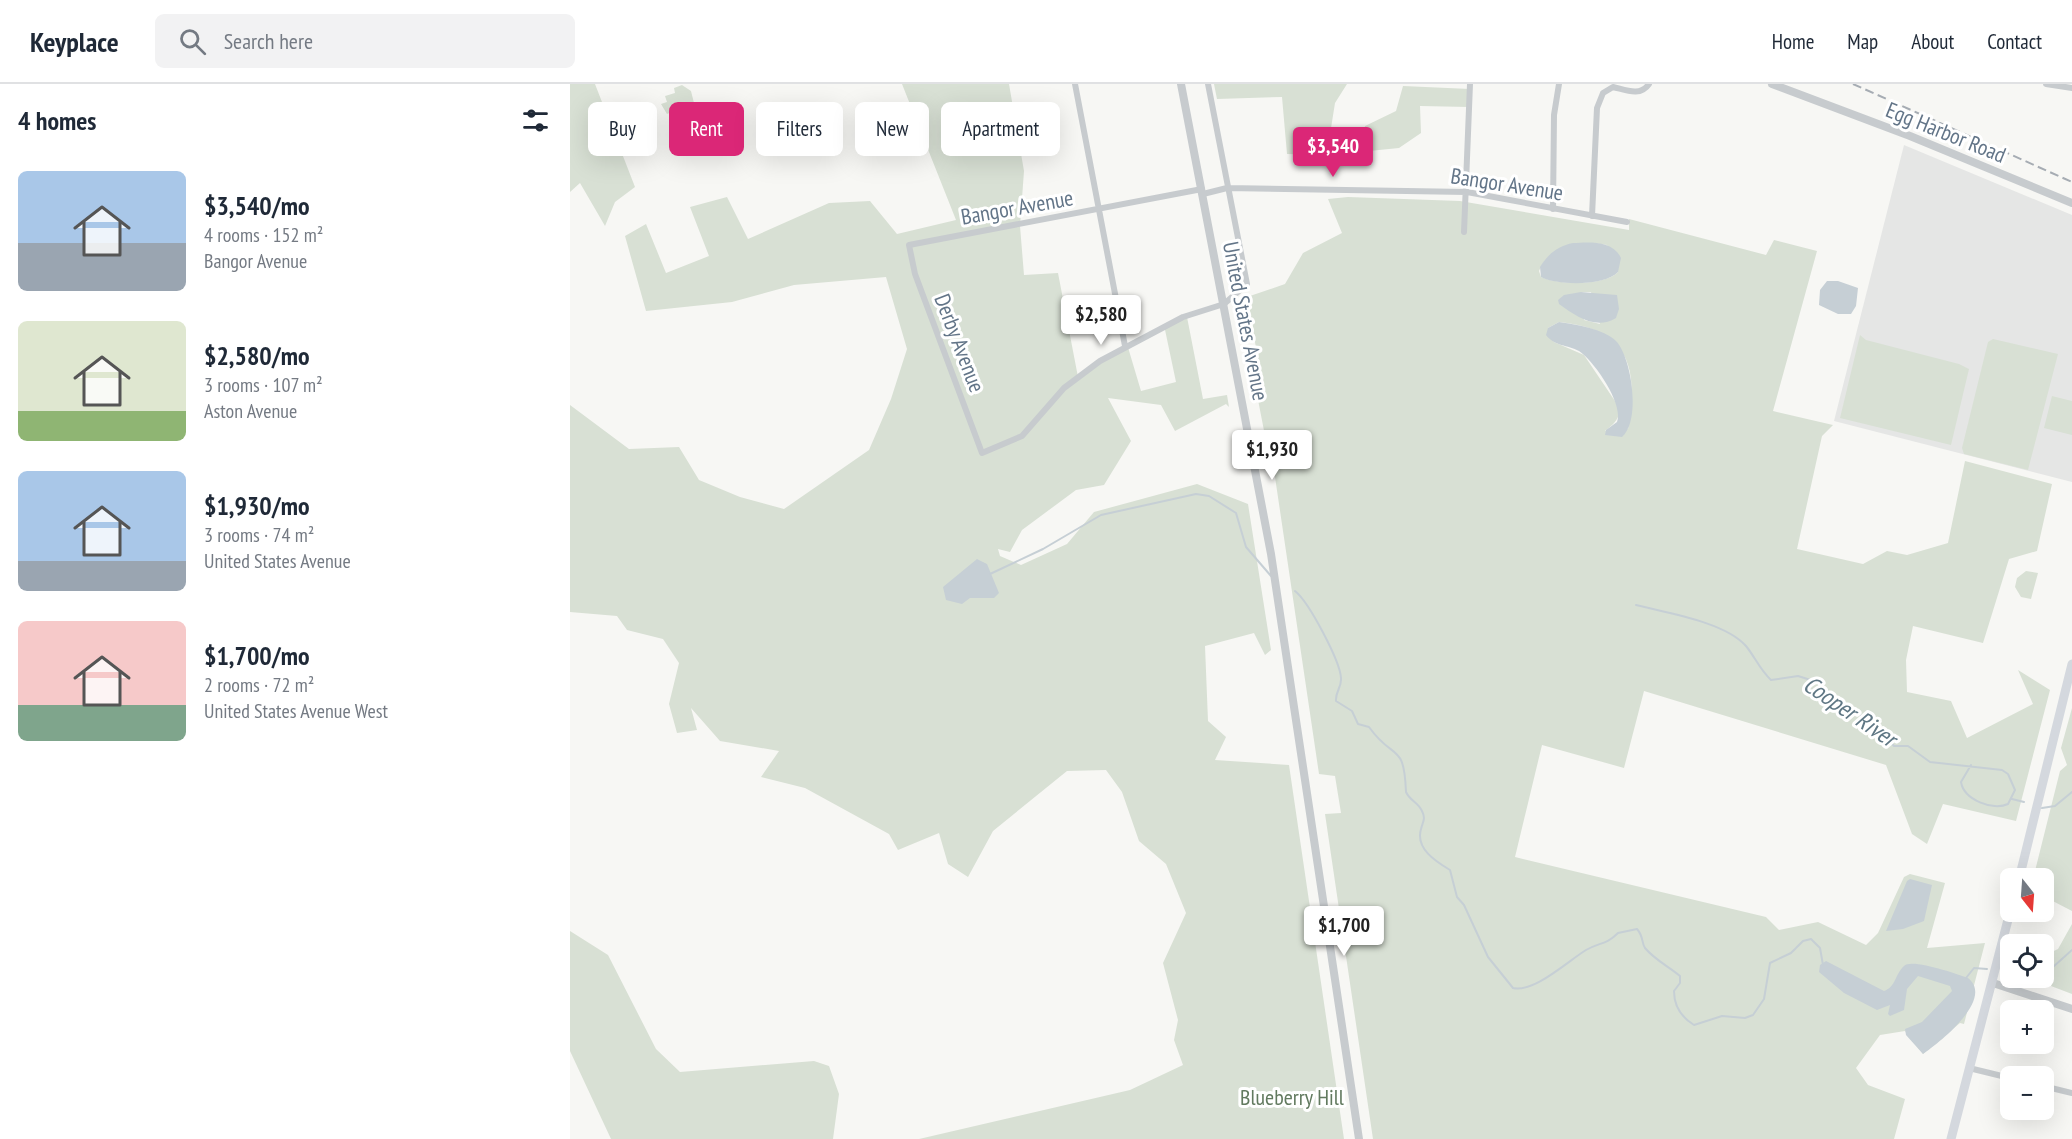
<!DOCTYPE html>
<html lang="en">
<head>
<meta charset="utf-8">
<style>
  body { margin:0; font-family:"PT Sans Narrow",sans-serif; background:#f2f2f3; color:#1f2937; height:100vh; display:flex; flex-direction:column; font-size:22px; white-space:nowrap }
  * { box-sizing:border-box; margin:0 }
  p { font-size:20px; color:#747a83 }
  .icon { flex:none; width:33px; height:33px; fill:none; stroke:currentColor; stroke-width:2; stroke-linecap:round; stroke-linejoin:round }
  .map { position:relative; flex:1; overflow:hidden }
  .details { display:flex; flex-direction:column; background:#fff; width:570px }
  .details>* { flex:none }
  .top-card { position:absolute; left:18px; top:18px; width:570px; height:54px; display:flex; gap:12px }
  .needle { width:39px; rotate:163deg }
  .tools { position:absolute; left:1430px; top:784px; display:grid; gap:12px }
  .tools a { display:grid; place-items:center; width:54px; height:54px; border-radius:9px; background:#fff; box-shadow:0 6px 24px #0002; font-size:30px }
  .price { position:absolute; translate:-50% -51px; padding:0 14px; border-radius:6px; background:#fff; color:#222; font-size:20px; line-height:39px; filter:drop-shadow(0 2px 3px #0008) }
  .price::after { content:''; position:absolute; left:50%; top:36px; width:18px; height:14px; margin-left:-9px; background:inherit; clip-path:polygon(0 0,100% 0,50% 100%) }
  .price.selected { background:#db2777; color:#fff }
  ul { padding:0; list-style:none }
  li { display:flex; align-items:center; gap:18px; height:150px; padding:0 18px }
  li span { display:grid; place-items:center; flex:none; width:168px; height:120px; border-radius:9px; color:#555 }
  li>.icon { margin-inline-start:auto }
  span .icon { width:72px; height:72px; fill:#fffc; stroke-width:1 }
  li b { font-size:26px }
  h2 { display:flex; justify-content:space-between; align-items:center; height:72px; padding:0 18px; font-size:26px }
  .chip { padding:0 21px; border-radius:9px; background:#fff; box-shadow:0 6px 24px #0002; font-size:21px; line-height:54px }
  .chip.selected { background:#db2777; color:#fff }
  header { display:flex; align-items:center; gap:36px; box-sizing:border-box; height:84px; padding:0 30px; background:#fff; border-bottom:2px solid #e0e1e3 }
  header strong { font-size:28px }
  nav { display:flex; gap:33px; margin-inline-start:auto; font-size:21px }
  .search { width:420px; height:54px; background:#f2f2f3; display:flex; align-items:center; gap:15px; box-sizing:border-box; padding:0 21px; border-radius:9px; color:#747a83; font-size:22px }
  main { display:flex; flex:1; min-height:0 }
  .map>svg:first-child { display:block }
  .built { fill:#e5e6e5 }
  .green { fill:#d8e0d4; fill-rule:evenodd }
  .water { fill:#c6cfd5 }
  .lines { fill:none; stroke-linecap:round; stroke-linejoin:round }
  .stream { stroke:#c6cfd5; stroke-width:2 }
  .minor { stroke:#c7cbce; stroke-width:6 }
  .tertiary { stroke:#c7cbce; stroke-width:8 }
  .secondary { stroke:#d4d8de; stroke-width:9 }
  .rail { stroke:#a6acb3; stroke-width:2; stroke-dasharray:9 4.5; stroke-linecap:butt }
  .labels { text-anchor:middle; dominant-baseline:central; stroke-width:6; stroke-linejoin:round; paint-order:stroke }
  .street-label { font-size:22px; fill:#637588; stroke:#fff }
  .park-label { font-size:22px; fill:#627a5f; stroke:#fff }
  .water-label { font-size:24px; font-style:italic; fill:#5f7784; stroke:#fff }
</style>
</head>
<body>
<header>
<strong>Keyplace</strong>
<div class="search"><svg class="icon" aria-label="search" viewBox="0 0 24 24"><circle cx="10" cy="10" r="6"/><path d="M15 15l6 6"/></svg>Search here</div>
<nav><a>Home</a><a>Map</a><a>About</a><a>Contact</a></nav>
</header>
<main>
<section class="details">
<h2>4 homes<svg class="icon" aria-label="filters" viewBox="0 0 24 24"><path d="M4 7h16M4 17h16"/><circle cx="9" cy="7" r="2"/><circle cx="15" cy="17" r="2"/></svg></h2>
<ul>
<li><span style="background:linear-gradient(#a9c7e8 60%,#9aa5b1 0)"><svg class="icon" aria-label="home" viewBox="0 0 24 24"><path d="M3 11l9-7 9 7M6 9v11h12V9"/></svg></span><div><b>$3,540/mo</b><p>4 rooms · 152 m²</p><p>Bangor Avenue</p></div></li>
<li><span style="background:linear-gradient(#dfe7d0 75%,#8fb573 0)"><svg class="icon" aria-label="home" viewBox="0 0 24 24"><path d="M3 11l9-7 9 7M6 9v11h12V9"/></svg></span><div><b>$2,580/mo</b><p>3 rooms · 107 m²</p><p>Aston Avenue</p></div></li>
<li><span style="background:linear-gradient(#a9c7e8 75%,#9aa5b1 0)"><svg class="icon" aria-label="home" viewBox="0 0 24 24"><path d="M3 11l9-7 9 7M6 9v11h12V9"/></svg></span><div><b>$1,930/mo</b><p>3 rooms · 74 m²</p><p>United States Avenue</p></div></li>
<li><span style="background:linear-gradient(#f6c9c9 70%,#7fa58c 0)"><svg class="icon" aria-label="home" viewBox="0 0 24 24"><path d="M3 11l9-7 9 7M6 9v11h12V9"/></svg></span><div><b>$1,700/mo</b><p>2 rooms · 72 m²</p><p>United States Avenue West</p></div></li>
</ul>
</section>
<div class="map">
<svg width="1502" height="1055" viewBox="0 0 1502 1055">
  <rect width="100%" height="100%" fill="#f7f7f4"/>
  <path class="built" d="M1334,61L1502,131V398L1264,337Z"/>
  <path class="green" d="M0,0H25L65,103L45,118L35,142L10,99L0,108Z
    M332,0H439L454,87L450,142L454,191L488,189L508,293L557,260L571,307L606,298L594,241L617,233L633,315L657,311L659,323L656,320L605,347L591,321L538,314L561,357L534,401L506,406L452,446L440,468L428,465L430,472L451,481L497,460L524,428L627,400L678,420L701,566L695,571L684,549L635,562L638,637L656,653L645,676L719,681L774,1055H349L560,1006L613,981L604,956L608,936L593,879L616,829L596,780L569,757L552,708L536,686L497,687L423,747L398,793L378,780L369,749L328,766L319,750L235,704L191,693L209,667L150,657L121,624L127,646L107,649L99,620L109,579L93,555L57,546L47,532L0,528V321L59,365L109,363L129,396L170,413L214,425L299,366L321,315L337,265L316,193L224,201L162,218L76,227L55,152L76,140L96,189L139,172L120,123L157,113L178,155L259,119L300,117L327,150L386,136Z
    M644,0H777L765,19L758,63L753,71L717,70L712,13L647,15Z
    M112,1L121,7L124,19L97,30L91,20L97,18L95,12L105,9L104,4Z
    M833,2L900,5L899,23L850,22L851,49L829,64L789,68L795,42L826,27Z
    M778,113L890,117L1059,146V135L1196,171L1204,156L1247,167L1203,327L1263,341L1252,352L1227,465L1293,480L1317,467L1337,471L1378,459L1395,377L1482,400L1467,467L1439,475L1413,559L1343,542L1336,576L1337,608L1381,617L1397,654L1463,620L1448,586L1480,606L1446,737L1373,720L1357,760L1342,750L1316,681L1074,607L1054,684L972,661L945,773L1196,833L1209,846L1248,838L1296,861L1308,849L1334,793L1340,790L1375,799L1357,864L1415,859L1394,940L1390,939L1353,970L1335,947L1310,951L1286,984L1298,1001L1335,1015L1324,1055H803L755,730L771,729L765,692L749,690L701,366L697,362L682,285L688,275L677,213L715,200L733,169L772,149L758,115ZM1024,159L1037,161L1048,188C1035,202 988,201 971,193L969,187C978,164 1003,159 1024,159ZM1011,208H1021L1030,240L1014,236ZM989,238C1059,245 1069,283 1058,345L1035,347C1045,339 1052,334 1047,320L1014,271L984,258L978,244Z
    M1290,251L1296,256L1389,280L1399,285L1381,361L1270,334Z
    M1423,255L1488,270L1458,386L1394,370L1392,364L1418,258Z
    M1482,312L1502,317V351L1474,344Z
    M1456,487L1468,489L1461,515L1451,513L1445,503L1447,494Z
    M1502,624V827L1473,812V795H1463L1490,687L1497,681L1491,664Z
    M1502,840V910L1460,894H1473V872L1488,865Z
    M0,847L38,871L86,965L110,988L244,977L259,982L269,1010L263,1055H41L0,967Z"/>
  <path class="water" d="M1003,159C1019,158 1043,156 1051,174L1048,188C1035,202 988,202 971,193L970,183C978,170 988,162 1003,159Z
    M1257,197H1268L1288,204L1286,222L1281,230H1268L1249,221L1250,206Z
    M1011,208L1047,211L1049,225L1046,234C1026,246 1007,233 989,220L988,216L994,211Z
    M989,238C1005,240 1034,245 1046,257C1062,274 1071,337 1052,353L1035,351L1036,346L1047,338C1054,320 1024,277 1009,267C998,261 984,262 976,251L978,244Z
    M407,475L417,480L429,509L424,514H400L392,520L376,516L373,503Z
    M1340,795L1362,801L1354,837L1333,845L1316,847L1337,797Z
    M1256,877L1314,907C1326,903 1325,890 1334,882C1341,874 1387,890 1398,894C1425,915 1369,959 1353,970L1336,951L1335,945L1352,938L1382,907L1380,902L1348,892L1337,905L1334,926L1320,932L1318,930L1320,921L1307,926L1274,909L1249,888L1250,881Z"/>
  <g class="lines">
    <path class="stream" d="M420,490L473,465L531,431L626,410L639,412L666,429L676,463L701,492
      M725,507C739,518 770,577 771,594C772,603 765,608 766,617L782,627L788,640L799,643C824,678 834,657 836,708C840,717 848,718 852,727C856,735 853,737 851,745C845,765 867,778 880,786L887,813L894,821L918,873L943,904C964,909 998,877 1016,866C1030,858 1036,861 1048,849L1067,845C1074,853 1071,858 1075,864C1085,876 1098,882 1110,892V899L1104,907C1104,922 1111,933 1124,941L1152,932L1175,934L1183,931L1194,915L1200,879L1221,869L1233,857L1241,855L1250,864L1253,881
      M1066,521C1097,529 1155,538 1176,562C1185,573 1190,586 1201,596L1228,592L1247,598L1274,621L1306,641L1324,662H1338L1360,678L1432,686L1438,690L1445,706L1438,720C1423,727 1394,716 1391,698L1401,681
      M1442,715L1454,718
      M1472,724L1485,722L1502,708
      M1432,889L1440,891
      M1473,892L1502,866
      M1396,894L1404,884L1417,885
      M1459,894H1466"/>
    <path class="minor" d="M505,0L555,262
      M1476,0L1502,4
      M632,105L339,161L345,190L412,369L452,352L494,304L530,277L613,233L654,220L677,200L638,0
      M633,110L657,104L897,108L1057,138
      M983,125L984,31L989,0
      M1022,132L1027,24L1033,9L1043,3C1056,6 1070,13 1079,0
      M894,148L900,0
      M1399,984L1440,994
      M1473,1002L1502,1009"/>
    <path class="tertiary" d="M611,0L701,470L789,1055
      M1202,0L1340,52L1502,119
      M1423,899L1502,925"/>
    <path class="secondary" d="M1449,795L1502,580
      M1381,1055L1440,828"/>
    <path class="rail" d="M1283,0L1502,98"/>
  </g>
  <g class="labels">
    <g class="street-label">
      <text transform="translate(1376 48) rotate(22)">Egg Harbor Road</text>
      <text transform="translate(937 100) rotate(9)">Bangor Avenue</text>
      <text transform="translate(447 123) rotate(-10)">Bangor Avenue</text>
      <text transform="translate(676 237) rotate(79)">United States Avenue</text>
      <text transform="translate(390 259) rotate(69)">Derby Avenue</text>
    </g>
    <g class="park-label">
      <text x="722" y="1013">Blueberry Hill</text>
    </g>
    <g class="water-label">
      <text transform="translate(1280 627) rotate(34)">Cooper River</text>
    </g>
  </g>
</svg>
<div class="tools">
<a><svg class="needle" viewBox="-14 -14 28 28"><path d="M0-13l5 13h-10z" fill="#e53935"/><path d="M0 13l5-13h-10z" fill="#747a83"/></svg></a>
<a><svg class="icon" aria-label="locate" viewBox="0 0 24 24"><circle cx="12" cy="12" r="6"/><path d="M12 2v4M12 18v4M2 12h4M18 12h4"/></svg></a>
<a>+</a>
<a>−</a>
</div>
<b class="price selected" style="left:763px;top:94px">$3,540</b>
<b class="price" style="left:531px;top:262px">$2,580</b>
<b class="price" style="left:702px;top:397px">$1,930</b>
<b class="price" style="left:774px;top:873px">$1,700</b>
<div class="top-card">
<a class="chip">Buy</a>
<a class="chip selected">Rent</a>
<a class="chip">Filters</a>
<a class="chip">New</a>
<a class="chip">Apartment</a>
</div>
</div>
</main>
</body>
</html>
